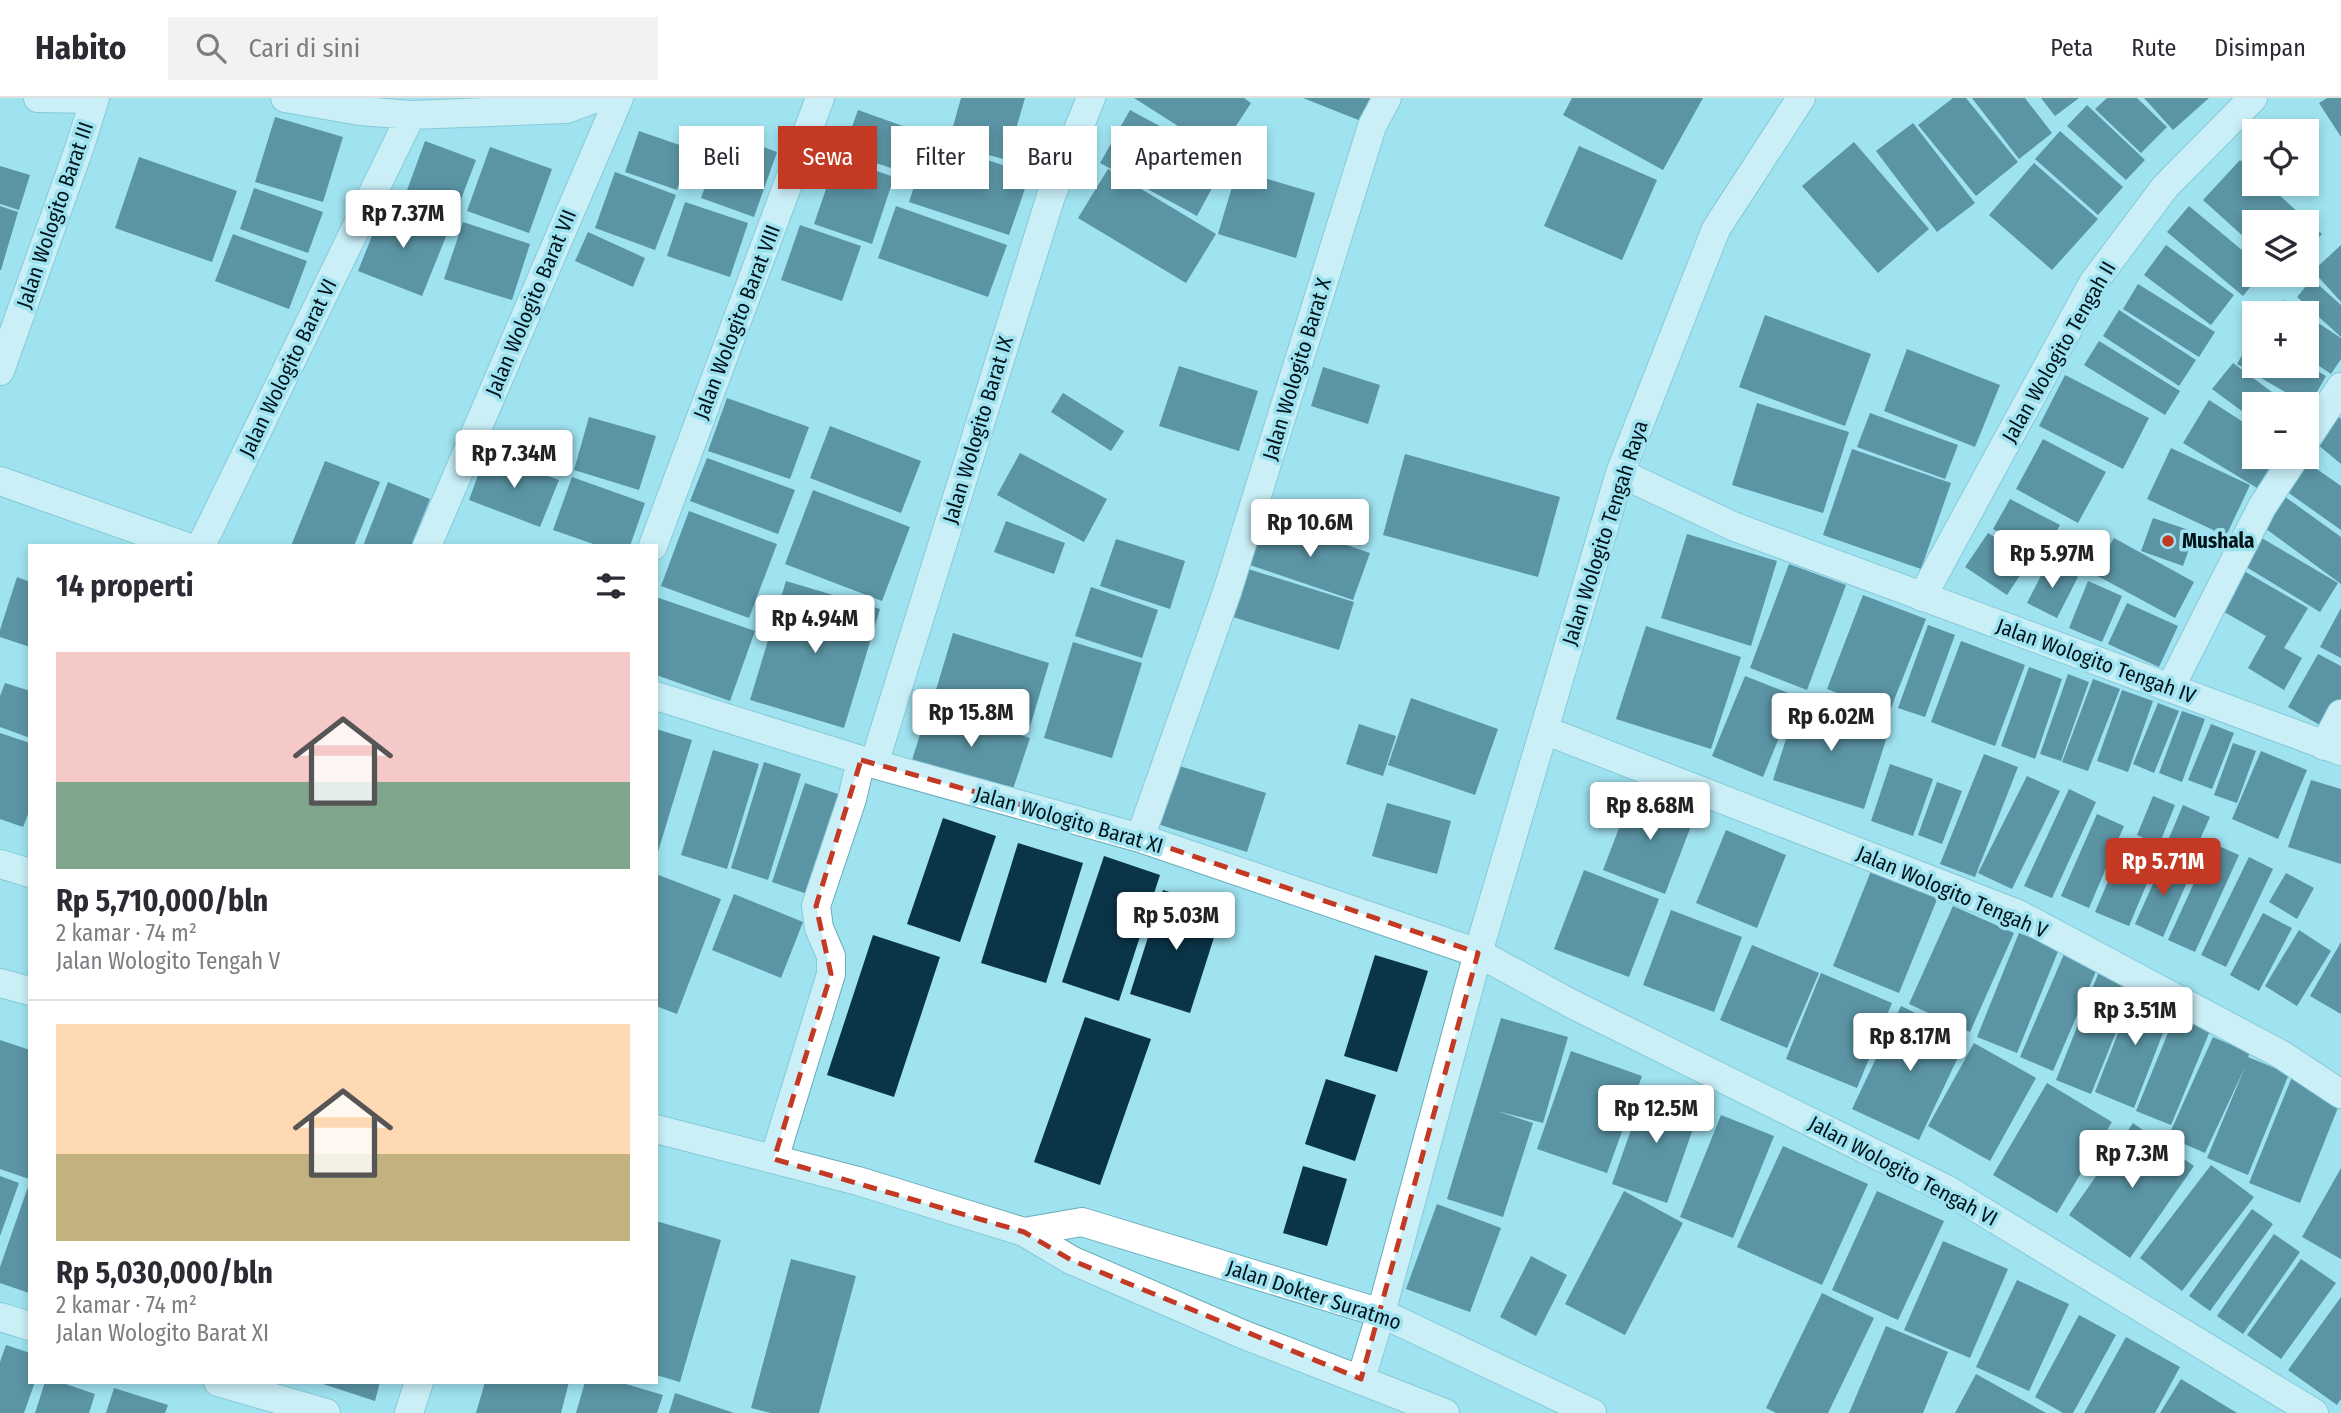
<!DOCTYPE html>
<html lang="id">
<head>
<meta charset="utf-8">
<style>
  body { margin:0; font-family:"Fira Sans Condensed",sans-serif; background:#f2f2f3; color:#2b2b33; height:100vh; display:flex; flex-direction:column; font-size:26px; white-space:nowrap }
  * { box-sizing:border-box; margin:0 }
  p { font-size:23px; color:#7c7c81 }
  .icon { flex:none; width:38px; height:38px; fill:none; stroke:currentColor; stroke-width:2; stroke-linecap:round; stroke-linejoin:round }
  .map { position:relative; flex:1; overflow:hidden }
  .panel { position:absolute; left:28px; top:446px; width:630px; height:840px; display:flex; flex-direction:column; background:#fff; border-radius:0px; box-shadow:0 4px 10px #0003 }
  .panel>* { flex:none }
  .hud { position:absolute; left:679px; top:28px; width:665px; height:63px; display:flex; gap:14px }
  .tools { position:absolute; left:2242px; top:21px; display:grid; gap:14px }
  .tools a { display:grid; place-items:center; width:77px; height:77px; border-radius:0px; background:#fff; box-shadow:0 4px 10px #0003; font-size:35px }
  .price { position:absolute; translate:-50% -60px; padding:0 16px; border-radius:7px; background:#fff; color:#222; font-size:23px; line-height:46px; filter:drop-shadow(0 2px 4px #0008) }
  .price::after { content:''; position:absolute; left:50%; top:42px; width:21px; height:16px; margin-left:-10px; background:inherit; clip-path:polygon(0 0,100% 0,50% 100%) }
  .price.selected { background:#c43923; color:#fff }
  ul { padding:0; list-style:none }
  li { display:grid; align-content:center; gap:14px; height:371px; padding:0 28px }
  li+li { border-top:2px solid #e1e1e2 }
  li span { display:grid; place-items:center; height:217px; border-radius:0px; color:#555 }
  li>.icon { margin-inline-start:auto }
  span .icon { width:126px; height:126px; fill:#fffc; stroke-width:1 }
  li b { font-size:30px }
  h2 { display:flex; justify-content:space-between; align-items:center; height:84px; padding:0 28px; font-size:30px }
  .chip { padding:0 24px; border-radius:0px; background:#fff; box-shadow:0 4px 10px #0003; font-size:24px; line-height:63px }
  .chip.selected { background:#c43923; color:#fff }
  header { display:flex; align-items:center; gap:42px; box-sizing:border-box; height:98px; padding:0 35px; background:#fff; border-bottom:2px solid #e1e1e2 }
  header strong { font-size:33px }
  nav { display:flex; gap:38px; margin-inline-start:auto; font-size:24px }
  .search { width:490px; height:63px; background:#f2f2f3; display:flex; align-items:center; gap:18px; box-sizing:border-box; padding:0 24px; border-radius:0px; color:#7c7c81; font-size:26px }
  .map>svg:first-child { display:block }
  .building { fill:#0a3548 }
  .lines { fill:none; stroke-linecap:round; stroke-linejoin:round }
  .minor-casing { stroke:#6aacb9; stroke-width:30 }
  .minor { stroke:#fff; stroke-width:28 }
  .marked { fill:none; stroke:#c43923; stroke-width:5; stroke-dasharray:14 9; stroke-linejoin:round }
  .poi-dot { fill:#c43923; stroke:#9fe2f0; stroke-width:2.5 }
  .labels { text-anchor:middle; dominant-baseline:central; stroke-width:7; stroke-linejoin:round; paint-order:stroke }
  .street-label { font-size:21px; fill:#001318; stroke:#9fe2f0 }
  .poi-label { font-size:21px; font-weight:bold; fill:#001318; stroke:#9fe2f0; text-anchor:start }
</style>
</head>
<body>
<header>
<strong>Habito</strong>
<div class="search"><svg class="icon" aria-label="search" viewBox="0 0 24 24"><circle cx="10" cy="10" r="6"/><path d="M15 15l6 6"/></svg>Cari di sini</div>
<nav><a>Peta</a><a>Rute</a><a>Disimpan</a></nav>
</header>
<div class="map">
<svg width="2341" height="1315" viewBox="0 0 2341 1315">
  <rect width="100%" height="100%" fill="#9fe2f0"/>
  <path class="building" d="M961,0H1025L1007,62L948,46Z
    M1134,0H1244L1251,5L1219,54Z
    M1303,0H1370L1361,23Z
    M1572,0H1703L1663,72L1563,17Z
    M1953,0H1966L2018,64L1976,98L1918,27Z
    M1972,0H2025L2052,35L2019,61Z
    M2041,0H2079L2055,18Z
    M2107,0H2137L2167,29L2141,55L2095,11Z
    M2144,0H2209L2173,32Z
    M2327,0H2341V39L2319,5Z
    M2087,7L2145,62L2126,82L2067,28Z
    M858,12L911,31L897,72L843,54Z
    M1130,12L1226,64L1197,118L1100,65Z
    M275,19L343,39L323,104L255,84Z
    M1913,25L1975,105L1937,134L1876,53Z
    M639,33L691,51L677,92L625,74Z
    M2060,33L2123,89L2098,117L2035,61Z
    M724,35L777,54L754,119L701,100Z
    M425,43L476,62L452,125L402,106Z
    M929,43L1030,76L1009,137L909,104Z
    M1854,44L1929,131L1878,175L1802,88Z
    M1579,48L1657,82L1622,162L1544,128Z
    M490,49L552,71L529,135L467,113Z
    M139,59L237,93L212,164L115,130Z
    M837,59L894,79L872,146L814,126Z
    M2240,62L2254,74V86H2267L2322,136L2306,153V124H2254V148L2203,102Z
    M2034,65L2098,121L2052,172L1989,117Z
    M0,68L30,77L19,112L0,106Z
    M1108,71L1216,136L1186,185L1078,120Z
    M1237,72L1315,95L1296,160L1218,136Z
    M615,74L676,97L655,152L595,130Z
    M254,90L323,114L308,155L240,131Z
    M685,104L748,125L730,179L667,158Z
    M385,105L449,131L422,198L358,173Z
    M0,108L18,114L1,172H0Z
    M896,108L1007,147L988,199L878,160Z
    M2189,108L2254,162V177H2260L2243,198L2167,134Z
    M463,124L530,146L512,202L444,181Z
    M800,127L861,148L842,203L781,182Z
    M588,134L645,160L633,189L575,163Z
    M233,136L307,163L289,211L215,183Z
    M2166,147L2234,197L2211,227L2144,177Z
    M2341,147V204L2313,173Z
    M2312,181L2341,207V239L2297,199Z
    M2138,186L2215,234L2199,259L2123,211Z
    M2284,202L2304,215H2275Z
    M2119,212L2196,262L2179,288L2103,238Z
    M1765,217L1871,256L1845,328L1739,289Z
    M2306,217L2341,240V261L2331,276L2306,259Z
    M2254,236V268L2306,267L2326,278L2309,308L2237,266Z
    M2099,243L2180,293L2165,317L2084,267Z
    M1907,251L2000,287L1975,349L1884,313Z
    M2233,265L2288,306H2254V322L2212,291Z
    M1179,268L1258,293L1239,353L1159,328Z
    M1323,269L1380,287L1368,326L1311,308Z
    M2065,277L2149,320L2123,371L2039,328Z
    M1063,295L1124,333L1111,353L1051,314Z
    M727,300L809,329L790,381L708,353Z
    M2209,302L2254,331V359H2276L2257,390L2183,345Z
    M1757,305L1849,334L1823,415L1732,387Z
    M1870,315L1958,347L1945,381L1857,349Z
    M589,319L656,338L639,392L574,372Z
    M2339,319L2341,321V366L2317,346Z
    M830,328L921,363L901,415L810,380Z
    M2043,341L2106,374L2078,425L2016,391Z
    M2171,350L2250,387L2226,438L2147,401Z
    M1852,351L1951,385L1921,471L1823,437Z
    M486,355L559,382L540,429L469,402Z
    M1020,355L1107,401L1084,444L997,397Z
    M1405,356L1560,399L1538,479L1383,437Z
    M707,360L795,392L778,436L690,403Z
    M325,363L380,384L354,448H291Z
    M2307,364L2341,388V432L2286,393Z
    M572,379L645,405L630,448H599L553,432Z
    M388,384L430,401L411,448H363Z
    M813,392L910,429L882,503L785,466Z
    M2284,398L2341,439V486L2262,428Z
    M2010,401L2060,427L2043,458L1993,431Z
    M689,413L777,446L749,520L661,488Z
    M1266,420L1370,455L1353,502L1250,467Z
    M2153,420L2195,434L2183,468L2141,453Z
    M1006,423L1065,445L1054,476L994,454Z
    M1988,435L2030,462L2007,497L1965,469Z
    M1687,436L1777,463L1751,548L1661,520Z
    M2260,439L2338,485L2320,514L2243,467Z
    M2114,440L2194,484L2175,520L2094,476Z
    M1116,441L1185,463L1170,511L1100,488Z
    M2048,464L2078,479L2057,520L2027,505Z
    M1789,466L1846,487L1807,592L1750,570Z
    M2237,469L2308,510L2284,550L2302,560L2284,592L2248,570L2266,538L2214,508Z
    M1248,471L1354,504L1339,552L1233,519Z
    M17,479L30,484V549L0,539V532Z
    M786,483L880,511L844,630L750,602Z
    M2088,483L2122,498L2102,544L2069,530Z
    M1091,489L1158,512L1142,560L1075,538Z
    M1863,497L1926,521L1889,615L1827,591Z
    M656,499L755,533L730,603L656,577Z
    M2127,505L2178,528L2159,569L2108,546Z
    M2341,510V560L2320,549Z
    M1928,527L1955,537L1925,619L1898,610Z
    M1646,528L1741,559L1711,651L1616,621Z
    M953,535L1049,565L1029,632L933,602Z
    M1961,543L2025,567L1995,648L1931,624Z
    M1073,544L1142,565L1112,660L1044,640Z
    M2318,556L2341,568V605L2327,631L2288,609Z
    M2029,569L2062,581L2035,661L2001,648Z
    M2068,576L2089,584L2061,663L2040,656Z
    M1745,578L1796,598L1763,679L1712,658Z
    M2093,581L2120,591L2088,673L2062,664Z
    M5,585L30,593V640L0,629V598Z
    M2122,592L2153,603L2128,674L2097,663Z
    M1411,600L1498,631L1475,697L1388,667Z
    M1799,600L1890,629L1864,711L1773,682Z
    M2158,605L2179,613L2154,675L2133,666Z
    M929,608L1030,640L1012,694L912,662Z
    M2182,613L2205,621L2182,684L2159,675Z
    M1359,626L1396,638L1383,678L1346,666Z
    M2211,626L2234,635L2212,691L2188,682Z
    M656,631L692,642L657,757H656Z
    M0,635L30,645V711L23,729L0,721Z
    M2233,645L2256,653L2237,705L2214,697Z
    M713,652L759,666L727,771L681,757Z
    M2261,653L2307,672L2278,741L2232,721Z
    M1984,656L2018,669L1975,779L1940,766Z
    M764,664L801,676L768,782L731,770Z
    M1173,666L1266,695L1247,754L1154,725Z
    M1890,666L1933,681L1913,738L1871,723Z
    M2027,678L2060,693L2012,791L1978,775Z
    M2311,682L2341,691V766L2288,749Z
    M1937,684L1962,693L1942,746L1918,737Z
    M805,685L850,700L816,799L772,784Z
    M1634,691L1696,715L1665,796L1603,772Z
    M2069,691L2096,704L2052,800L2024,788Z
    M2153,698L2175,707L2159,747L2137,737Z
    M1387,705L1451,723L1437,776L1372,758Z
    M2183,707L2210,719L2189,766L2163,754Z
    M2097,716L2124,728L2089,810L2061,798Z
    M943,720L996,738L960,844L907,826Z
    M1726,732L1786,757L1757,830L1696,805Z
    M2125,743L2159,757L2129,828L2095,814Z
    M1018,745L1083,765L1046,885L981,865Z
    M2212,745L2239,757L2195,854L2168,842Z
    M1104,758L1160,777L1119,903L1062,884Z
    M2249,759L2273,771L2226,869L2201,857Z
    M2164,761L2192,773L2163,839L2135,826Z
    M1584,772L1659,801L1629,879L1554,851Z
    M1871,773L1938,799L1899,895L1833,868Z
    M2286,775L2314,790L2297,821L2269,804Z
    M656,776L721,801L677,916L656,908Z
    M1163,792L1223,811L1190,915L1130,896Z
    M734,796L803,824L781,880L712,852Z
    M1953,808L2014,835L1970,934L1909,906Z
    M1671,812L1742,839L1714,914L1643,887Z
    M2263,815L2292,830L2259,893L2230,877Z
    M2299,832L2331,853L2297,908L2265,888Z
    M2019,835L2059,851L2017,955L1977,939Z
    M873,837L940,859L894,999L827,977Z
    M2341,844V916L2310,898Z
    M1752,847L1819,875L1787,950L1720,922Z
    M2067,849L2100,864L2053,973L2020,959Z
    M1375,857L1428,873L1397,974L1344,958Z
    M2100,871L2136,885L2091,996L2056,982Z
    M1821,875L1892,905L1857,990L1786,961Z
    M2136,889L2175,904L2134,1010L2095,994Z
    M1901,908L1967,940L1919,1042L1852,1011Z
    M2177,913L2212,928L2171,1027L2136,1013Z
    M1085,919L1151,941L1100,1087L1034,1064Z
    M1501,920L1568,939L1543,1025L1497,1013L1533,1025L1503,1119L1447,1101Z
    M2213,939L2250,955L2248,959L2289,976L2248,1077L2207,1060L2246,967L2205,1055L2168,1039Z
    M0,942L30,952L29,1081L0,1071Z
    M1974,945L2036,980L1990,1063L1928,1028Z
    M1571,953L1642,978L1607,1075L1537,1051Z
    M2292,979L2341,1002L2300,1105L2249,1085Z
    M1326,981L1376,997L1355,1063L1305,1046Z
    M2047,985L2112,1024L2057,1115L1993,1077Z
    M1646,989L1701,1008L1667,1105L1612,1086Z
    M1721,1017L1774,1038L1733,1140L1680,1119Z
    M2133,1025L2194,1068L2130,1160L2069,1117Z
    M1783,1048L1868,1086L1822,1187L1737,1149Z
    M2211,1067L2254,1099L2182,1193L2140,1160Z
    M1303,1068L1347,1081L1327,1148L1283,1135Z
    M2341,1070V1161L2302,1139Z
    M0,1078L19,1085L0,1138Z
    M30,1083V1193L29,1195L0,1185V1169Z
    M1624,1093L1683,1125L1625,1237L1565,1206Z
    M1877,1093L1944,1123L1898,1222L1832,1192Z
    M1437,1106L1501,1130L1470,1214L1406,1191Z
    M2252,1111L2273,1126L2210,1213L2189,1198Z
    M656,1123L721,1142L680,1284L656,1277Z
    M2274,1136L2300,1154L2243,1236L2217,1218Z
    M1943,1143L2008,1171L1970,1260L1904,1232Z
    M1531,1158L1567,1177L1536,1238L1500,1219Z
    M791,1161L856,1178L819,1315H771L751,1310Z
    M2301,1161L2336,1185L2281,1261L2247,1237Z
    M2017,1182L2069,1206L2029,1293L1976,1269Z
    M1822,1195L1874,1220L1828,1315H1776L1766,1310Z
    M2341,1199V1301L2337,1307L2288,1272Z
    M2079,1217L2116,1237L2073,1315H2063L2035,1299Z
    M1886,1228L1948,1254L1923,1315H1849Z
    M2126,1239L2180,1269L2155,1315H2084Z
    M6,1247L30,1255V1284H35L24,1315H0V1264Z
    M1976,1276L2046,1315H1955Z
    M2181,1281L2237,1315H2160Z
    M45,1284H60L95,1296L89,1315H35Z
    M317,1284H380L375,1303Z
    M485,1284H569L561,1315H476Z
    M585,1284H619L663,1297L657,1315H576Z
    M114,1290L168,1307L165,1315H106Z
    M675,1295L734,1315H669Z"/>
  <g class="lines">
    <defs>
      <path id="minor" d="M38,0L94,1
        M285,0L360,13L411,17L566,11L596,0
        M0,273L80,48L95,0
        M2306,342L2341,289
        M1620,375L1735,429L2341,653
        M0,383L184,448
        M201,448L411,17
        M427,448L619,0
        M653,448L820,0
        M1922,499L2093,185L2165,89L2253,0
        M2170,590L2262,409L2295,359
        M656,598L874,666L1140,740L1478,855L1572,906L1946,1091L2314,1315
        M1544,632L2018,816L2282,957L2341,996
        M2324,648L2341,616
        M874,666L1051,98L1091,0
        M1140,740L1227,494L1372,28L1387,0
        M0,766L30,775
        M0,885L30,893
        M656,1031L858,1083L1024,1134L1071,1162L1242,1236L1445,1315
        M774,1061L831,876V858L819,830L816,808L852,701L861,662
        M1024,1134L1082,1124L1381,1215L1592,1315
        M0,1219L30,1228
        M1361,1281L1381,1215L1478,855L1620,375L1716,131L1801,0
        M218,1284L326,1315
        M409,1315L419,1284"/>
    </defs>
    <use href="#minor" class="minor-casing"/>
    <use href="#minor" class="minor"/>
  </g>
  <path d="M0 0H2341V1315H0ZM861,662L1140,740L1478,855L1361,1281L1071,1162L1024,1134L774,1061L831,876L816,808Z" fill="#9fe2f0" fill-opacity=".55" fill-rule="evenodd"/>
  <path class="marked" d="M861,662L1140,740L1478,855L1361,1281L1071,1162L1024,1134L774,1061L831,876L816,808Z"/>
  <circle class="poi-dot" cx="2168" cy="443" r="7"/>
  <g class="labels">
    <g class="street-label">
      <text transform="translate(55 117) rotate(-71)">Jalan Wologito Barat III</text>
      <text transform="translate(531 205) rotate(-67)">Jalan Wologito Barat VII</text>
      <text transform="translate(737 224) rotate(-69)">Jalan Wologito Barat VIII</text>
      <text transform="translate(2059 254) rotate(-60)">Jalan Wologito Tengah II</text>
      <text transform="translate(288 270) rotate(-64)">Jalan Wologito Barat VI</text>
      <text transform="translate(1297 271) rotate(-73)">Jalan Wologito Barat X</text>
      <text transform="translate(978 332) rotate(-73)">Jalan Wologito Barat IX</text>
      <text transform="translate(1605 435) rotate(-72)">Jalan Wologito Tengah Raya</text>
      <text transform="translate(2096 563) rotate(20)">Jalan Wologito Tengah IV</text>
      <text transform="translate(1069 722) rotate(16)">Jalan Wologito Barat XI</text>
      <text transform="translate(1952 794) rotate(23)">Jalan Wologito Tengah V</text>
      <text transform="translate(1903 1073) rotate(28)">Jalan Wologito Tengah VI</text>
      <text transform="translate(1314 1197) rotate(18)">Jalan Dokter Suratmo</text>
    </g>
    <g class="poi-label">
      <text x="2182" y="443">Mushala</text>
    </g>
  </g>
</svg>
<div class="tools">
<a><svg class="icon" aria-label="locate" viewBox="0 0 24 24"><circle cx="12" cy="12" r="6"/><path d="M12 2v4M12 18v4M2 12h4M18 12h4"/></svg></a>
<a><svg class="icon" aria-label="layers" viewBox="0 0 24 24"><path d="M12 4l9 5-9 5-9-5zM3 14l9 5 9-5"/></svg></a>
<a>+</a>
<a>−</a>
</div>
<b class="price" style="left:403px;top:152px">Rp 7.37M</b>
<b class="price" style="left:514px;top:392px">Rp 7.34M</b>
<b class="price" style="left:1310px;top:461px">Rp 10.6M</b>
<b class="price" style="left:2052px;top:492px">Rp 5.97M</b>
<b class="price" style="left:815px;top:557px">Rp 4.94M</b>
<b class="price" style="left:971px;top:651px">Rp 15.8M</b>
<b class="price" style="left:1831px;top:655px">Rp 6.02M</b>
<b class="price" style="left:1650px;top:744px">Rp 8.68M</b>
<b class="price selected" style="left:2163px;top:800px">Rp 5.71M</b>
<b class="price" style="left:1176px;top:854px">Rp 5.03M</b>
<b class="price" style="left:2135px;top:949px">Rp 3.51M</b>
<b class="price" style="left:1910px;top:975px">Rp 8.17M</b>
<b class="price" style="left:1656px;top:1047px">Rp 12.5M</b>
<b class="price" style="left:2132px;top:1092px">Rp 7.3M</b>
<div class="hud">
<a class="chip">Beli</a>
<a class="chip selected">Sewa</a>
<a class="chip">Filter</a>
<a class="chip">Baru</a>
<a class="chip">Apartemen</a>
</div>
<section class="panel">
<h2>14 properti<svg class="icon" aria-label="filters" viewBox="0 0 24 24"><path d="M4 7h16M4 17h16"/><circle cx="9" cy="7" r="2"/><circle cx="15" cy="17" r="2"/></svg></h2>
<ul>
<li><span style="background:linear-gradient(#f6c9c9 60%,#7fa58c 0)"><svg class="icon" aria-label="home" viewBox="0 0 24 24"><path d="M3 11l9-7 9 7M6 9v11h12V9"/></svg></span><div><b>Rp 5,710,000/bln</b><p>2 kamar · 74 m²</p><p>Jalan Wologito Tengah V</p></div></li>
<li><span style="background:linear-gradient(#ffd9b3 60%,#c2b280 0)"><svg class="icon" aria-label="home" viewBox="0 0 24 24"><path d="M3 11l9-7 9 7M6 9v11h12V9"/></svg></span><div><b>Rp 5,030,000/bln</b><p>2 kamar · 74 m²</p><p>Jalan Wologito Barat XI</p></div></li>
</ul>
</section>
</div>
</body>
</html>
